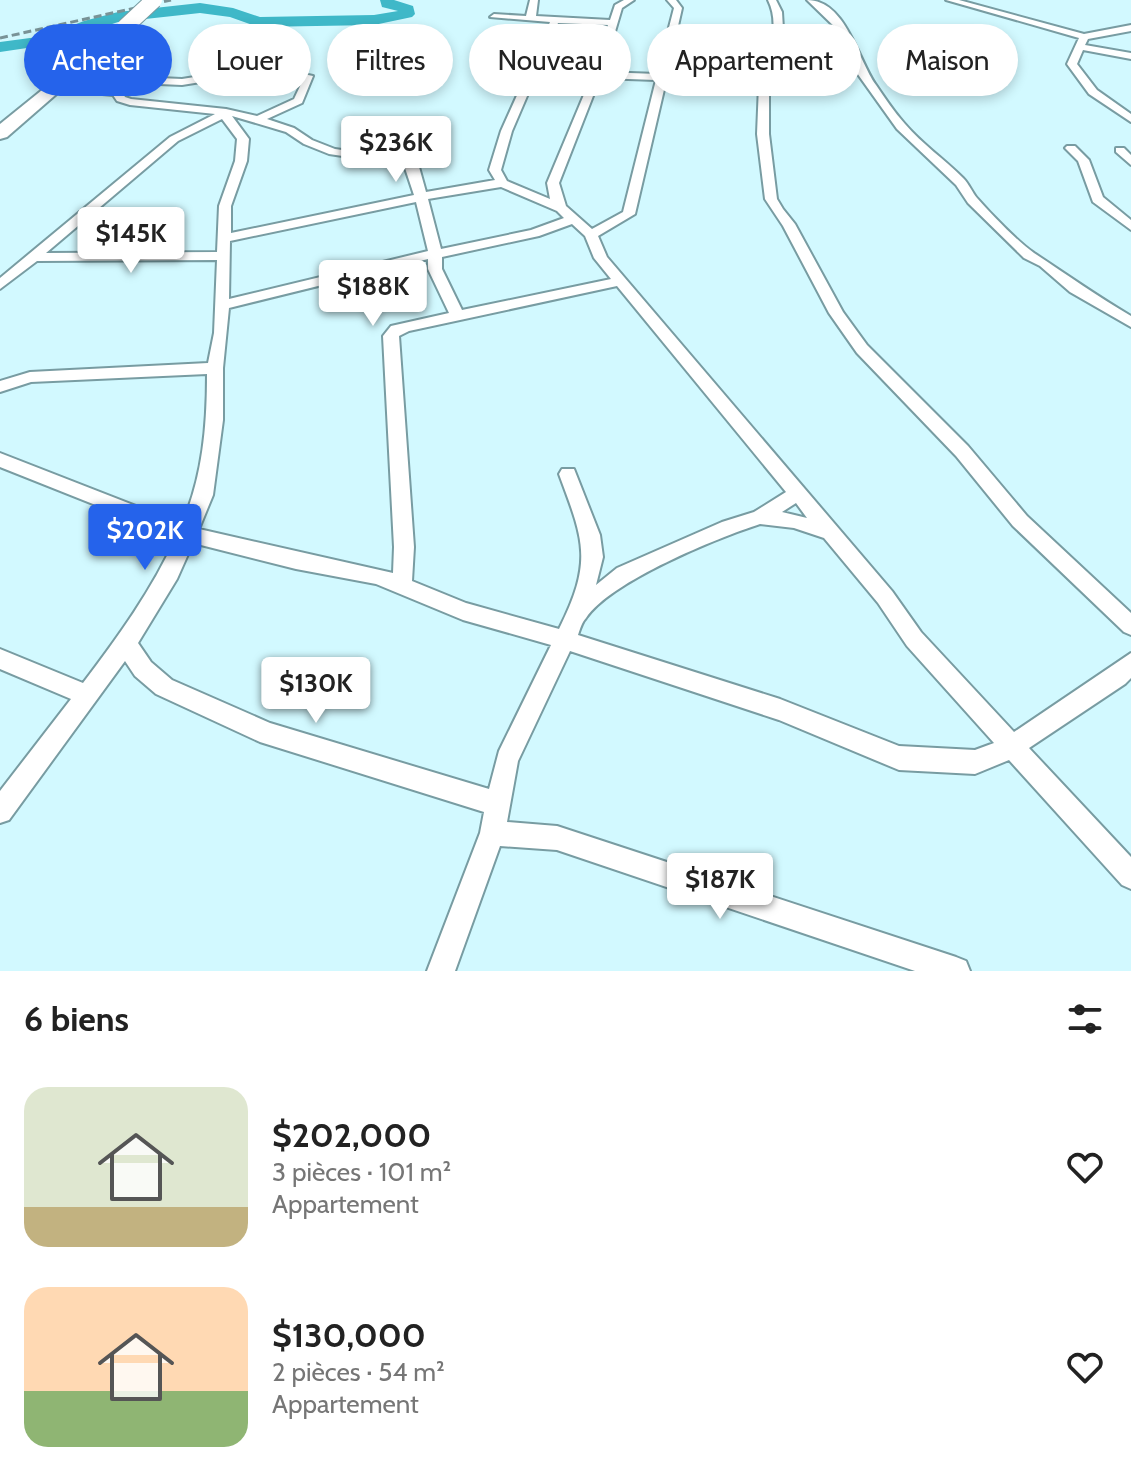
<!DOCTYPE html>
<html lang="fr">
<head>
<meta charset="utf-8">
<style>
  body { margin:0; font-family:Cabin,sans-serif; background:#f6f6f6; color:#222; height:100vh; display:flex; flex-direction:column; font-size:30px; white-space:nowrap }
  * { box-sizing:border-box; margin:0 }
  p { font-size:26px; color:#767676 }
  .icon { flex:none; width:44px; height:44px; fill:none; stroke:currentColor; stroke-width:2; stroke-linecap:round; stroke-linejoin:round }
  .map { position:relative; height:971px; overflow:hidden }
  .side { display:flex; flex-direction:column; background:#fff; flex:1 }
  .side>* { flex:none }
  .banner { position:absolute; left:24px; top:24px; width:1084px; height:72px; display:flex; gap:16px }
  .price { position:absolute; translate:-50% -68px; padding:0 18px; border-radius:8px; background:#fff; color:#222; font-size:26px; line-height:52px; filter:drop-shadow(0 2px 4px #0008) }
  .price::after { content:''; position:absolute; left:50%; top:48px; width:24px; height:18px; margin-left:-12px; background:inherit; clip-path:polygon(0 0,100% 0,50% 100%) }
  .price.selected { background:#2563eb; color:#fff }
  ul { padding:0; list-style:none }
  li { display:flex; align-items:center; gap:24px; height:200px; padding:0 24px }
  li span { display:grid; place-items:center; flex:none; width:224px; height:160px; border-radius:24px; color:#555 }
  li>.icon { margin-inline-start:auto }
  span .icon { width:96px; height:96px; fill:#fffc; stroke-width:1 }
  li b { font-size:34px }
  h2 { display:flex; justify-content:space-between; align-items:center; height:96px; padding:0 24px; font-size:34px }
  .tag { padding:0 28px; border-radius:36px; background:#fff; box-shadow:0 4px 12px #0003; font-size:28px; line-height:72px }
  .tag.selected { background:#2563eb; color:#fff }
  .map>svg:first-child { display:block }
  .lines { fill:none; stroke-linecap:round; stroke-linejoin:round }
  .river { fill:#3fb8c8; fill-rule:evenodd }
  .minor-casing { stroke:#789ca2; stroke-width:4 }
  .trunk-casing { stroke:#789ca2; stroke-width:4 }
  .minor { fill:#fff; fill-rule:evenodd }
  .trunk { fill:#fff; fill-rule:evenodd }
  .rail { stroke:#799397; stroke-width:3; stroke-dasharray:8 4; stroke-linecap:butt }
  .trunk-bridge-casing { stroke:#789ca2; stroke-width:18; stroke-linecap:butt }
  .trunk-bridge { stroke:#fff; stroke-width:16 }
</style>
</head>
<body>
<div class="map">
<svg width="1131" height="971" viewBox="0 0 1131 971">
  <rect width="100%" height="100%" fill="#d2f9ff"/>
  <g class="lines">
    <path class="river" d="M380,0H394L413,6L415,14L412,17L374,25L258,27L230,17L200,13L118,22L54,44L0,52V42L45,36L84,21L118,12L200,3L233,8L260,17L374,15L398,11L382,7Z"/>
    <defs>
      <path id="minor" d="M530,0H538L536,16L610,20L615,5L624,0H634L622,8L603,72L657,74L674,8L667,0H676L682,8L667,75L760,79C768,52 781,26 768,0H776L782,12L783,29L769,82V134L777,199L783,209L795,224L843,312L867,345L968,446L1027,516L1131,613V635L1124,632L1013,526L956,456L857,353L829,313L783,226L765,199L757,134L759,85L666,81L635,214L598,236L607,257L892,591L921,632L1014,732L1131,653V678L1125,684L1029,748L1131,857V889L1122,885L1009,760L975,774L899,770L779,720L570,651L518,761L507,822L557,826L956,957L966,961L970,971H915L557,850L500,846L455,971H427L480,833L484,812L260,742L156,694L135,676L125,661L9,820L0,823V791L71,699L0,669V649L83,683C118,637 152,590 176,537L0,467V453L182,524C203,476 207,425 207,374L31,382L0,392V381L30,372L208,363L214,333L217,260L37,261L0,289V278L170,137L215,114L130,105L117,101L113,95L81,92L56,80L61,77L87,87L100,88V84L136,77L182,79L264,66L313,76L302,103L267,119L294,128L312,140L335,149L412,160L419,167L426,192L495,180L489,170L501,131L550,22L490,17L494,14L526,16ZM558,23L608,25L593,72L538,69ZM264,72L303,80L294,99L257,116L226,109L131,99L125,97L121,90L108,88L136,83L182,85ZM536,75L591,78L547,183L550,199L507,181L501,170L512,131ZM600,78L656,80L623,212L592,229L566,206L559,183ZM232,116L286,132L304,144L329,154L404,165L414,195L231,233V206L247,161L249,139ZM222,119L237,139L235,161L219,206L217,252L46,253L178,141ZM501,187L557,211L564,218L531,230L441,249L428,199ZM416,202L428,251L229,299L230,241ZM572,224L585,236L594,258L611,279L462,310L442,269V257L539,236ZM428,259V269L449,313L391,326L383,336L394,547L393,573L199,529L213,495L223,420V368L229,308ZM617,286L786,492L754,512L722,522L617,568L596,585L603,557L600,535L574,469H562L559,474C584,541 593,561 559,629L466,603L412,581L414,547L399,336L409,331ZM796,503L807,518L782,512ZM760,524L794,528L824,538L878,603L907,646L994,743L975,750L899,746L780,699L578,635C580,629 582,622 586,618C611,581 717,538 760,524ZM193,543L296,569L376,584L463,620L551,645L499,751L489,789L270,723L172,680L151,662L138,643L177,579Z
        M807,0C846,0 858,60 876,85C885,98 894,112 905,124C922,144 944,159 963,178C969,184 972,192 977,198C991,214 1017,241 1034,253C1066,274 1097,296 1131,316V327L1070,292L1040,266L1024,258L968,203L956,185L897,129L857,73L841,33Z
        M946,0H959L1084,34L1131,25V31L1088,39L1085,45L1131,53V59L1083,50L1077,64L1097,90L1131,114V122L1089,94L1067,64L1079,38Z
        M1067,146H1075L1089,160L1103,197L1131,220V230L1093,202L1078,161L1065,148Z
        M1116,148H1124L1131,155V165L1116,152Z"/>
      <path id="trunk" d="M125,23L130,24V30L7,137L0,139V124Z"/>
    </defs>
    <use href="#minor" class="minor-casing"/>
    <use href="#trunk" class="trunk-casing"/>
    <use href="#minor" class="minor"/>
    <use href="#trunk" class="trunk"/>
    <path class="rail" d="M0,38L171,0"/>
    <defs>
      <path id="trunk-bridge" d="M125,27L154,0"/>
    </defs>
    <use href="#trunk-bridge" class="trunk-bridge-casing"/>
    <use href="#trunk-bridge" class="trunk-bridge"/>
  </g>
</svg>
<b class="price" style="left:396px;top:184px">$236K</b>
<b class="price" style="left:131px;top:275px">$145K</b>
<b class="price" style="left:373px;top:328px">$188K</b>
<b class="price selected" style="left:145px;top:572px">$202K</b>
<b class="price" style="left:316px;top:725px">$130K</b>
<b class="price" style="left:720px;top:921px">$187K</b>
<div class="banner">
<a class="tag selected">Acheter</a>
<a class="tag">Louer</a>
<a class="tag">Filtres</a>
<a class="tag">Nouveau</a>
<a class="tag">Appartement</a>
<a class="tag">Maison</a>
</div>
</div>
<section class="side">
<h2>6 biens<svg class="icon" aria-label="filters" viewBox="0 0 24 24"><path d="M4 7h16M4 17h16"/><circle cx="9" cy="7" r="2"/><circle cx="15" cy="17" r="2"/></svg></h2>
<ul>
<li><span style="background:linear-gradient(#dfe7d0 75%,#c2b280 0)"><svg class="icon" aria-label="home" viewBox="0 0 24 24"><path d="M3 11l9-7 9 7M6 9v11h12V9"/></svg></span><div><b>$202,000</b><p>3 pièces · 101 m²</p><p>Appartement</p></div><svg class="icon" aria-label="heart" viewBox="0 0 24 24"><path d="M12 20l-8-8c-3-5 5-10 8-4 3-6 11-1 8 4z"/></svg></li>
<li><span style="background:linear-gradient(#ffd9b3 65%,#8fb573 0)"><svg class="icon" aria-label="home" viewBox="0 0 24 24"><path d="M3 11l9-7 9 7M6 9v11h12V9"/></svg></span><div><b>$130,000</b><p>2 pièces · 54 m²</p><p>Appartement</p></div><svg class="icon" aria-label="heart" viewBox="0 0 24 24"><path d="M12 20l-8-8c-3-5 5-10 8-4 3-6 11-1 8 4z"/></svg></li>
</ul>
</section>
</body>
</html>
